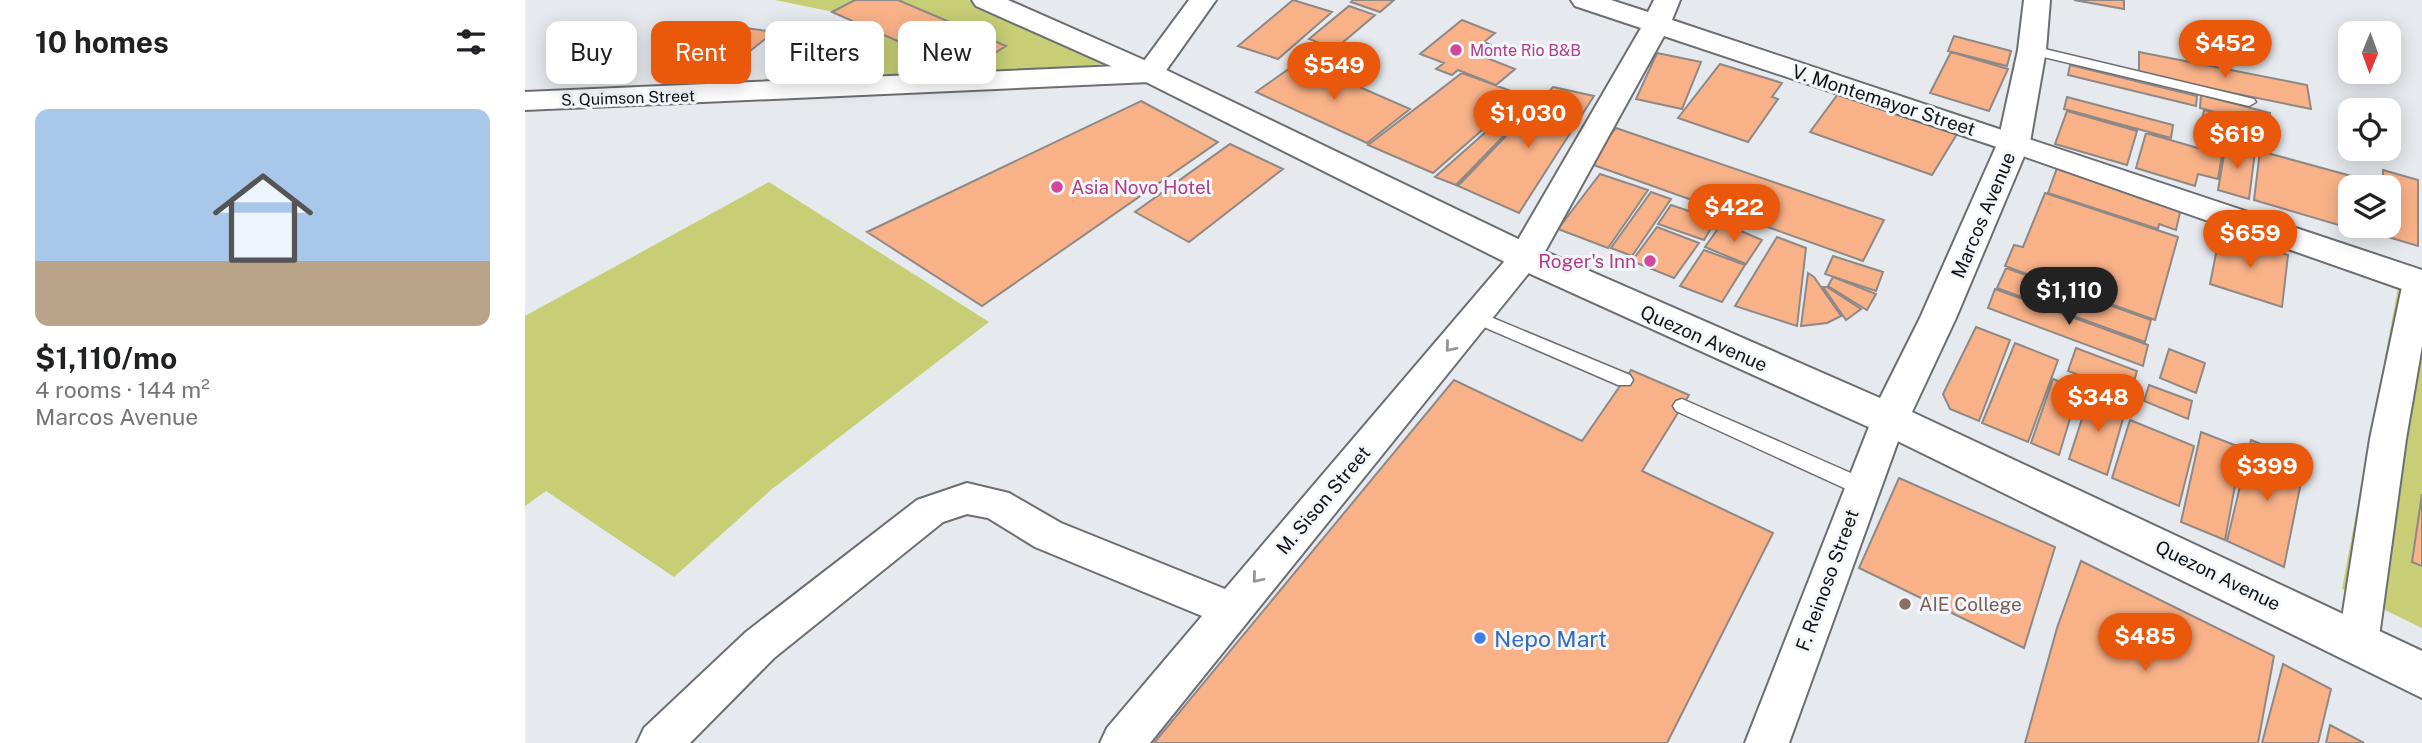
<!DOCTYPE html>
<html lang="en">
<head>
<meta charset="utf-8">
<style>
  body { margin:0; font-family:"Public Sans",sans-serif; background:#f2f2f2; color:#202124; height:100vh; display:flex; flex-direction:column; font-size:26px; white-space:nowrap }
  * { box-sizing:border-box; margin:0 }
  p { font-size:23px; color:#757577 }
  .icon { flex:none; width:38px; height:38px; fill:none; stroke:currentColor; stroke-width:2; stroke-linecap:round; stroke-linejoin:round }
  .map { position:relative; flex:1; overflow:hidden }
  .details { display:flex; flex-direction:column; background:#fff; width:525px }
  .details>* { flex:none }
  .guide { position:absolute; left:21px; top:21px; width:665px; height:63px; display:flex; gap:14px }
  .needle { width:46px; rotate:181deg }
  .controls { position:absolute; left:1813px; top:21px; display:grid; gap:14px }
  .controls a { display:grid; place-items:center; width:63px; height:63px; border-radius:14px; background:#fff; box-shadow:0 4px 18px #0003; font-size:35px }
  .price { position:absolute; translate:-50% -60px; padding:0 16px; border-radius:24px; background:#ea580c; color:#fff; font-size:23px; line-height:46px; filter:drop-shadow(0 2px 4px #0008) }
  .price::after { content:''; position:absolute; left:50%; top:42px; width:21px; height:16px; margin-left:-10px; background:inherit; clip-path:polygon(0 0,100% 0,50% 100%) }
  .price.active { background:#222; color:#fff }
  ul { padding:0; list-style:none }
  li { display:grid; align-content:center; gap:14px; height:371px; padding:0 35px }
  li+li { border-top:2px solid #e0e0e0 }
  li span { display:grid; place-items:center; height:217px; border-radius:14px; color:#555 }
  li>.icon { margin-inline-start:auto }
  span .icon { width:126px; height:126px; fill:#fffc; stroke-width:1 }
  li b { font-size:30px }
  h2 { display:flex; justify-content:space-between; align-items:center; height:84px; padding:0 35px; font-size:30px }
  .chip { padding:0 24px; border-radius:14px; background:#fff; box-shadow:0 4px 18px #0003; font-size:24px; line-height:63px }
  .chip.active { background:#ea580c; color:#fff }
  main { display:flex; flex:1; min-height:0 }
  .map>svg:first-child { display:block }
  .green { fill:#c7ce75 }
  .building { fill:#f9b288; stroke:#8e8986; stroke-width:2 }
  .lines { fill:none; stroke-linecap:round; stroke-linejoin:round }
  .service-casing { stroke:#6b6e72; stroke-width:3 }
  .minor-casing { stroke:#6b6e72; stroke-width:4 }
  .tertiary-casing { stroke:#6b6e72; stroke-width:4 }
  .secondary-casing { stroke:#6b6e72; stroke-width:4 }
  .service { fill:#fff; fill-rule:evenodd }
  .minor { fill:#fff; fill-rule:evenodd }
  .tertiary { fill:#fff; fill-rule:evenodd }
  .secondary { fill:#fff; fill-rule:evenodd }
  .oneway { stroke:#949596 }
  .hotel-dot { fill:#d1479c; stroke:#f3f7fc; stroke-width:2.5 }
  .education-dot { fill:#8d6e63; stroke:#f3f7fc; stroke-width:2.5 }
  .shop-dot { fill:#3f7fe0; stroke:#f3f7fc; stroke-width:2.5 }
  .labels { text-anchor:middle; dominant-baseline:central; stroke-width:6; stroke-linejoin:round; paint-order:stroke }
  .far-hotel-label { font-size:16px; fill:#b23c85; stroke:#f3f7fc; text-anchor:start }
  .far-street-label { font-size:16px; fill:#121315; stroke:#f3f7fc }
  .street-label { font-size:19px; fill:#121315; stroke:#f3f7fc }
  .hotel-label { font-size:19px; fill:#b23c85; stroke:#f3f7fc; text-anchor:start }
  .education-label { font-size:19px; fill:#785e54; stroke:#f3f7fc; text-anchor:start }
  .near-shop-label { font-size:23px; fill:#366cbe; stroke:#f3f7fc; text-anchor:start }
</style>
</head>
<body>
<main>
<section class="details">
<h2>10 homes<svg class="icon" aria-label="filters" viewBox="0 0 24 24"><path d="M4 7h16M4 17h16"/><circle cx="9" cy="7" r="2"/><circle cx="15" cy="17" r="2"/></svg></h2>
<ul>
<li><span style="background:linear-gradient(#a9c7e8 70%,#b9a48a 0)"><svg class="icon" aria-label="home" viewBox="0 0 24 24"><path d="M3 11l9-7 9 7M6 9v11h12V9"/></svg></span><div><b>$1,110/mo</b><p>4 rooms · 144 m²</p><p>Marcos Avenue</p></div></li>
</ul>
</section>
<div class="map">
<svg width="1897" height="743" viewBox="0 0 1897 743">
  <rect width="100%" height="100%" fill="#e6eaee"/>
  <path class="green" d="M250,0H443L581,64L474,72L270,78L333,17Z
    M244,182L464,322L247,489L149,577L21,491L0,506V316Z
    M1874,282L1897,290V628L1817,589Z"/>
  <path class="building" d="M330,0H373L481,46L440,71L307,12Z
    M768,0L807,12L753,59L713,46Z
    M828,0H869L855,12L826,2Z
    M1549,0H1599V9Z
    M824,6L850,15L810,49L784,39Z
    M937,20L970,33L959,42L966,45L954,55L990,69L971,85L933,70L927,75L911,69L919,63L895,54Z
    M206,26L249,32L201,70L157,62Z
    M1429,36L1486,51L1482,66L1423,51Z
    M1426,52L1483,69L1464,111L1405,93Z
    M1614,52L1782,85L1786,109L1614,74Z
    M1132,53L1176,62L1157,109L1111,99Z
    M775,61L885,109L842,143L731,92Z
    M1195,64L1257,83L1247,97L1253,99L1223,142L1153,118Z
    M1545,65L1672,96L1671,106L1543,75Z
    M937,73L997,95L908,173L843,145Z
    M1028,87L1069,96L994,213L933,186Z
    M1313,94L1432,134L1407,175L1285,132Z
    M1676,95L1745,113L1744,126L1675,108Z
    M1542,97L1648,125L1646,138L1539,109Z
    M999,98L1013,101L931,185L910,177Z
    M616,101L693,142L457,306L342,232Z
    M1679,110L1744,127L1742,152L1674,134Z
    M1542,111L1612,131L1602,165L1530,144Z
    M1091,128L1359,220L1338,261L1063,163Z
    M1621,133L1697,155L1693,179L1673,174L1670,186L1611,168Z
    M1701,143L1730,152L1724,199L1693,190Z
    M705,144L758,169L664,242L610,212Z
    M1735,151L1852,183V187H1825V226H1851V236L1729,200Z
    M1532,168L1656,208L1651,230L1634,224L1633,229L1523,193Z
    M1858,170L1893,180V246L1856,235V226H1864V187H1858Z
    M1075,174L1123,190L1083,248L1033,229Z
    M1126,192L1146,199L1107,256L1086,248Z
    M1520,193L1653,237L1630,320L1480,266L1489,245L1498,247Z
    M1146,205L1191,220L1179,240L1133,224Z
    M1197,223L1237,240L1221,264L1180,247Z
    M1132,227L1174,243L1149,278L1107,261Z
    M1695,233L1763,255L1757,307L1685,284Z
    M1252,237L1281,248L1272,326L1210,306Z
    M1179,250L1220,265L1197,302L1155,286Z
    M1308,256L1358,272L1351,291L1300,274Z
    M1481,268L1626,320L1620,342L1472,288Z
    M1283,273L1289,277L1316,316L1302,323L1276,326Z
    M1308,277L1351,294L1342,310L1303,286Z
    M1298,287H1302L1336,309L1321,320Z
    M1470,289L1623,345L1618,366L1463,308Z
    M1451,327L1485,340L1454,421L1425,409L1418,394Z
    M1490,343L1533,360L1503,442L1457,423Z
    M1551,348L1612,371L1605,395L1543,371Z
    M1644,349L1680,363L1671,393L1635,378Z
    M1106,370L1164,395L1117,471L1248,533L1142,743H629L929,380L1057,441Z
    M1528,379L1554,389L1534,455L1506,443Z
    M1624,385L1667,401L1663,419L1619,401Z
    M1565,394L1601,408L1582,475L1544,459Z
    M1605,420L1669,446L1654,506L1587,478Z
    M1676,432L1717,448L1700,540L1656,522Z
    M1726,440L1780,462L1759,567L1702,541Z
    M1374,478L1530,547L1499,648L1334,568Z
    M1897,494V566L1887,562Z
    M1556,561L1749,656L1733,743H1500L1532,628Z
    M1758,664L1806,689L1793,743H1737Z
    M1805,725L1839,743H1801Z"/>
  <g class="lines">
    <defs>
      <path id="service" d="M1507,46L1729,99L1731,102L1724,106L1502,53V47Z
        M951,311L1105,375L1108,380L1105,385H1093L945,321L943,317Z
        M1157,399L1344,481L1347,487L1344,493L1337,495L1330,493L1151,411L1148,406L1151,401Z"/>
      <path id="minor" d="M1000,247L1011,250L1015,257L1011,264L625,743H575L582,728L677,616L510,547L463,518L442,514L418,522L249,658L165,743H112L119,728L221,632L392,500L442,483L484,493L536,523L700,589L989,250Z
        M1893,271L1897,272V346L1881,439L1853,644L1847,657L1833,663L1819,657L1813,644L1845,439L1878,282L1882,274Z
        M1364,405L1376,409L1381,419L1264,743H1220L1347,419L1352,409Z"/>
      <path id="tertiary" d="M664,0H691L635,79L625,82L0,110V92L616,65Z
        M1046,0H1086L1123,12L1129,0H1155L1147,20L1897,270V296L1478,149L1139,36L1012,266L1000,269L988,266L983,257L1116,28L1050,6Z"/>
      <path id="secondary" d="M447,0H483L635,67L1012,248L1355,398L1395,318L1473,142L1493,50L1499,0H1525L1521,50L1505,142L1431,318L1387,412L1897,651V698L1350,430L988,266L615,79L451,6Z"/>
    </defs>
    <use href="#service" class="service-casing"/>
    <use href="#minor" class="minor-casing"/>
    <use href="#tertiary" class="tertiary-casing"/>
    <use href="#secondary" class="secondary-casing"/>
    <use href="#service" class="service"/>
    <use href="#minor" class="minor"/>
    <use href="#tertiary" class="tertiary"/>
    <use href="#secondary" class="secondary"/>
  </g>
  <defs><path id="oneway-chevron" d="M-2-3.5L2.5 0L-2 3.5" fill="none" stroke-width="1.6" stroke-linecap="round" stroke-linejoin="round" transform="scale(1.75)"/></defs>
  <g class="oneway">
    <use href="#oneway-chevron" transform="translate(925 347) rotate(130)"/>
    <use href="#oneway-chevron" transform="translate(732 578) rotate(130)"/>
  </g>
  <g class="hotel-dot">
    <circle cx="931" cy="50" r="7"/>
    <circle cx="532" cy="187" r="7"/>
    <circle cx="1125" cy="261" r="7"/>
  </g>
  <circle class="education-dot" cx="1380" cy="604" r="7"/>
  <circle class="shop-dot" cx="955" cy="638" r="7"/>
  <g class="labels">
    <g class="far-hotel-label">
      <text x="945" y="50">Monte Rio B&amp;B</text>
    </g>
    <g class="far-street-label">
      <text transform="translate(103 98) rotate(-2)">S. Quimson Street</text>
    </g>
    <g class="street-label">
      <text transform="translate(1359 100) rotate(18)">V. Montemayor Street</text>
      <text transform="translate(1458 215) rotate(-67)">Marcos Avenue</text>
      <text transform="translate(1179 338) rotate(24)">Quezon Avenue</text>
      <text transform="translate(798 500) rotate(-50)">M. Sison Street</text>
      <text transform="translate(1693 575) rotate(26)">Quezon Avenue</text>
      <text transform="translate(1302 580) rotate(-70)">F. Reinoso Street</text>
    </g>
    <g class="hotel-label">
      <text x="546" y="187">Asia Novo Hotel</text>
      <text x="1111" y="261" text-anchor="end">Roger's Inn</text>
    </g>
    <g class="education-label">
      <text x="1394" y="604">AIE College</text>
    </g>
    <g class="near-shop-label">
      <text x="969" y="638">Nepo Mart</text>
    </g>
  </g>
</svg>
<div class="controls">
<a><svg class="needle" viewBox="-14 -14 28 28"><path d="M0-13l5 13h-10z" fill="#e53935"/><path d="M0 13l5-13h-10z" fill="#757577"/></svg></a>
<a><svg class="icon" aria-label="locate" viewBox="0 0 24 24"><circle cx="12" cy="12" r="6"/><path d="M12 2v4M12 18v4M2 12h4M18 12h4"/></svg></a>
<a><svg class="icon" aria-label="layers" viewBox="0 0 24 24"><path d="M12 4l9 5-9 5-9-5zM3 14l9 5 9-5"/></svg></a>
</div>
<b class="price" style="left:1700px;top:80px">$452</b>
<b class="price" style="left:809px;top:102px">$549</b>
<b class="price" style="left:1003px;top:150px">$1,030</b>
<b class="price" style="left:1712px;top:171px">$619</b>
<b class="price" style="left:1209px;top:244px">$422</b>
<b class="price" style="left:1725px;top:270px">$659</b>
<b class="price active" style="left:1544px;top:327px">$1,110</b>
<b class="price" style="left:1573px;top:434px">$348</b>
<b class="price" style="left:1742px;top:503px">$399</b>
<b class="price" style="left:1620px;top:673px">$485</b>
<div class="guide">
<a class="chip">Buy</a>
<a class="chip active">Rent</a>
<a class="chip">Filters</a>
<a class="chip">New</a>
</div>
</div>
</main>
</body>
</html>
